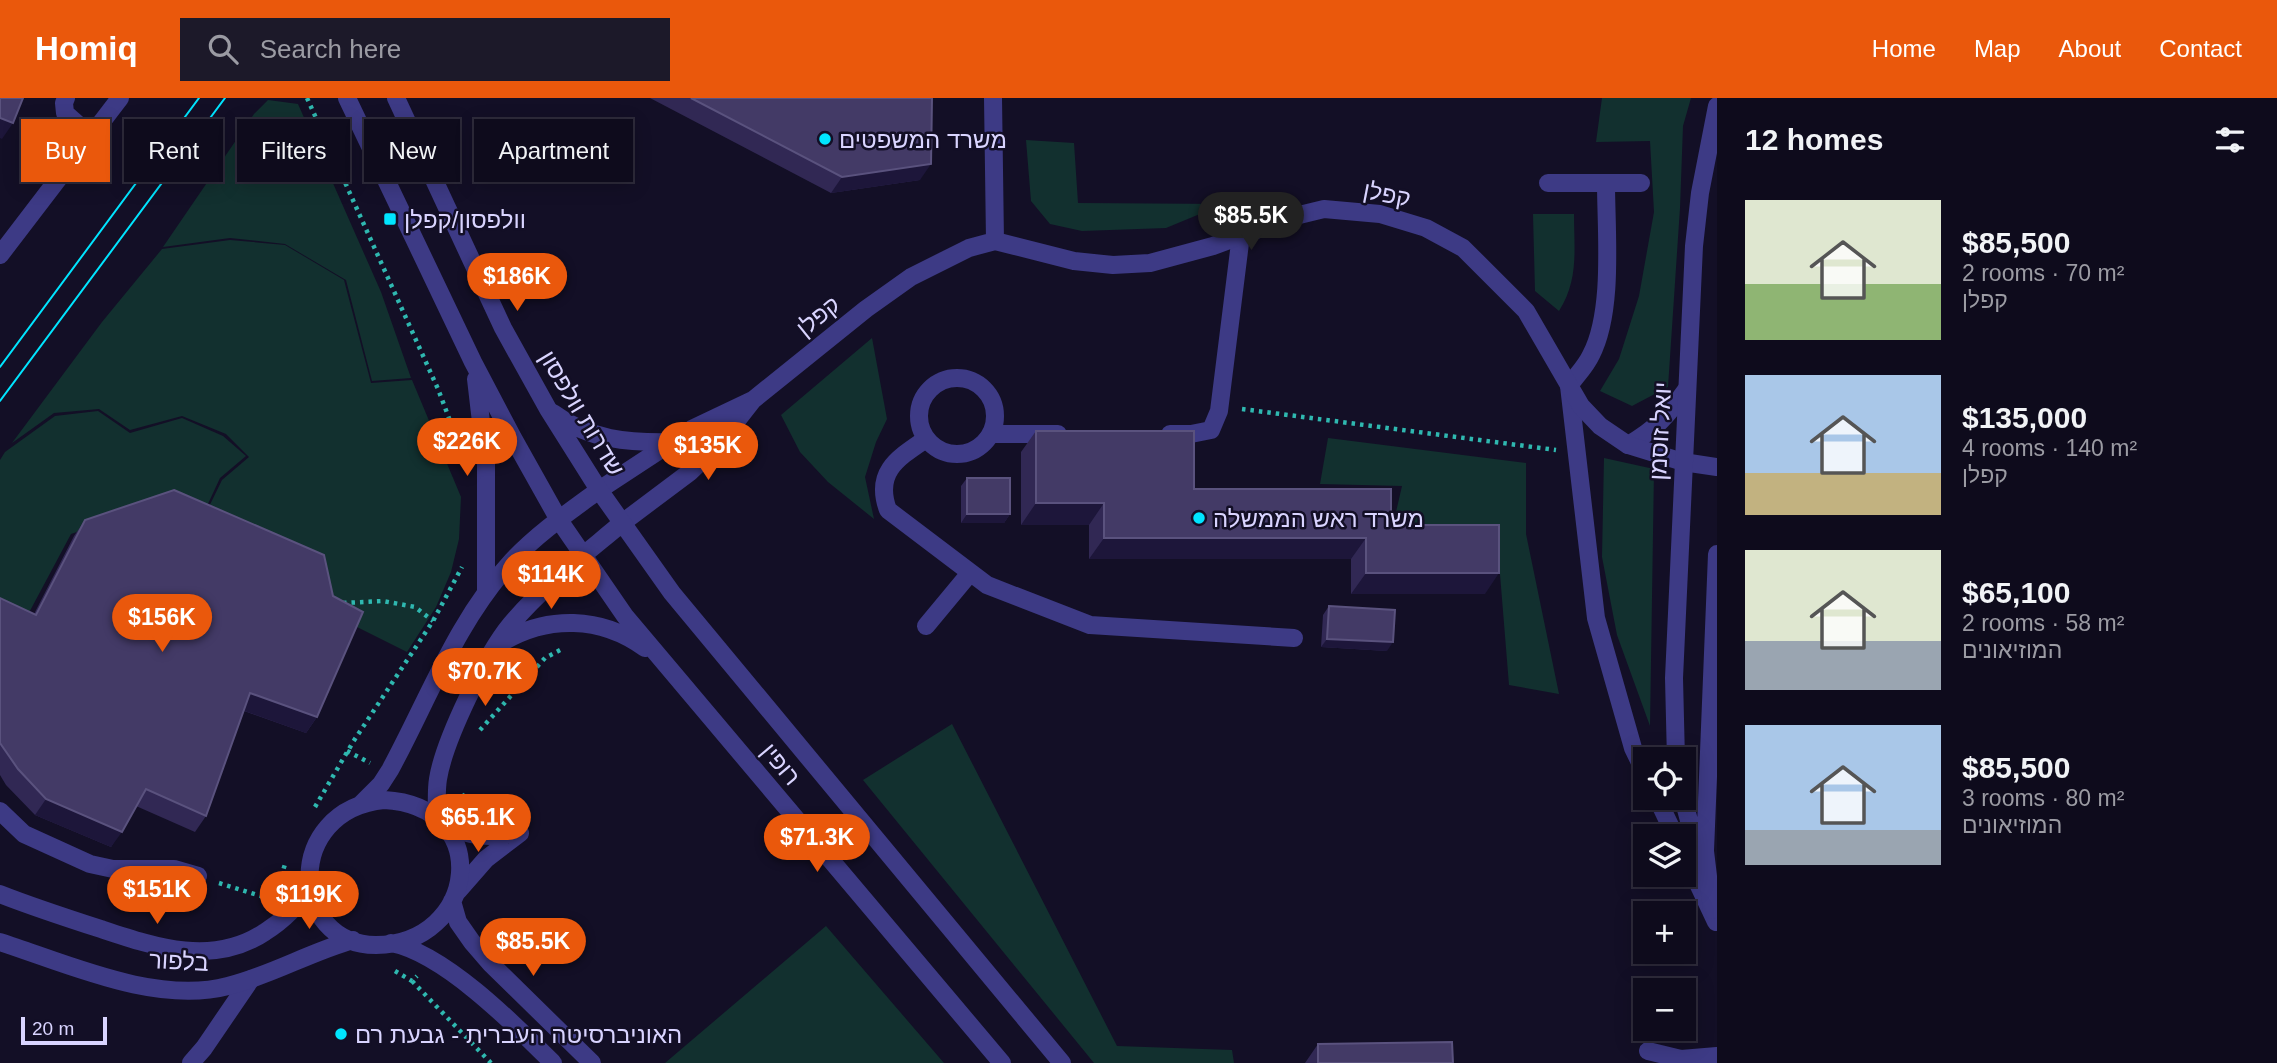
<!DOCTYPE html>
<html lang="en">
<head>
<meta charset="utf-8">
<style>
  body { margin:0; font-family:Helvetica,"Noto Sans Hebrew",sans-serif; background:#1c1929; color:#f1f3f6; height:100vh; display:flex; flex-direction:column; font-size:26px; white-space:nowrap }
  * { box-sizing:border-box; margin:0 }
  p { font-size:23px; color:#9b9ba3 }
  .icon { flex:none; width:38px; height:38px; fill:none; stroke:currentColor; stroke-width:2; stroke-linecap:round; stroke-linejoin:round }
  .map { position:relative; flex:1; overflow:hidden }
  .side { display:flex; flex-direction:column; background:#0e0b1c; width:560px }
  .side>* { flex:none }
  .guide { position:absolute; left:21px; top:21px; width:665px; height:63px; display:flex; gap:14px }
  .fabs { position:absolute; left:1633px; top:649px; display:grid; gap:14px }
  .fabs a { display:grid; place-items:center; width:63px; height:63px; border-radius:0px; background:#0e0b1c; box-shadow:0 4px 18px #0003,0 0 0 2px #2e2b3b; font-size:35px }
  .scale { position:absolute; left:21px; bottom:18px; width:86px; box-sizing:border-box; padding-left:7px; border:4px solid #d9d4ff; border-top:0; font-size:19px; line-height:24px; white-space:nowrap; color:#d9d4ff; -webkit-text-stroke:5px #130f26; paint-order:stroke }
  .price { position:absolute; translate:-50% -60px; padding:0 16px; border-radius:24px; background:#ea580c; color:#fff; font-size:23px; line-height:46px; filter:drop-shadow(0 2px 4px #0008) }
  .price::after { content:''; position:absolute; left:50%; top:42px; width:21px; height:16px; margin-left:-10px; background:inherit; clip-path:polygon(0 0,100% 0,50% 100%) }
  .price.on { background:#222; color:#fff }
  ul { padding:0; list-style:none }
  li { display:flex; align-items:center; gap:21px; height:175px; padding:0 28px }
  li span { display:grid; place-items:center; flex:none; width:196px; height:140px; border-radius:0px; color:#555 }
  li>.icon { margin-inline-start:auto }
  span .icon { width:84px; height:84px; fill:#fffc; stroke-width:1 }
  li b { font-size:30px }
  h2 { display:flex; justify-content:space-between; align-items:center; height:84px; padding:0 28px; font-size:30px }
  .pill { padding:0 24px; border-radius:0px; background:#0e0b1c; box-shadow:0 4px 18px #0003,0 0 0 2px #2e2b3b; font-size:24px; line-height:63px }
  .pill.on { background:#ea580c; color:#fff }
  header { display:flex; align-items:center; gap:42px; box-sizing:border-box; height:98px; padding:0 35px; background:#ea580c; color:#fff }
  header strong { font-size:33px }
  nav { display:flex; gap:38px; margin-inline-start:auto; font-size:24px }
  .search { width:490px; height:63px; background:#1c1929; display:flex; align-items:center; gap:18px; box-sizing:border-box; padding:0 24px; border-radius:0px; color:#9b9ba3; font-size:26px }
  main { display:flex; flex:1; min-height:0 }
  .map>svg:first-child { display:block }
  .green { fill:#12302f }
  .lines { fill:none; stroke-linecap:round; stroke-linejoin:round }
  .path { stroke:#2fb8b0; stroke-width:4.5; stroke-dasharray:3.5 5; stroke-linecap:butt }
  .service { stroke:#3d3a85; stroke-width:18 }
  .minor { stroke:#3d3a85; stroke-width:18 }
  .tertiary { stroke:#3d3a85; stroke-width:18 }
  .tram { stroke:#00e5ff; stroke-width:2 }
  .wall { fill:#312854 }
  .shaded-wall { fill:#1d163a }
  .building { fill:#433a66; stroke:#5a527e; stroke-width:2 }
  .poi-dot { fill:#00e5ff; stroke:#130f26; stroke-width:2.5 }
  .labels { text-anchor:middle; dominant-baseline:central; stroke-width:5; stroke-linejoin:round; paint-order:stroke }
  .poi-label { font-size:24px; fill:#d9d4ff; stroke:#130f26; text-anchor:start }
  .street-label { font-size:24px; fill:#d9d4ff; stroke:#130f26 }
</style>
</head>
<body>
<header>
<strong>Homiq</strong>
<div class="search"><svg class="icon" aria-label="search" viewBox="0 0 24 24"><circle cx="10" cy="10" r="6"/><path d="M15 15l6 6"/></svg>Search here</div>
<nav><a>Home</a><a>Map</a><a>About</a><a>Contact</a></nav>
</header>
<main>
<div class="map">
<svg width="1717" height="965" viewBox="0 0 1717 965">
  <rect width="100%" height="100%" fill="#130f26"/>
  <path class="green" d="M1602,0H1691L1683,28L1680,110L1668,289L1632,308L1600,293L1619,261L1639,198L1654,114L1650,43L1596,44Z
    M268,2L298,6L381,194L411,280L372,283L346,182L285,146L230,140L163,149L254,16Z
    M1026,42L1074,45L1078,105L1224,106L1166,130L1082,133L1050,126L1031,103Z
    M1533,116H1574C1574,152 1579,181 1559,213L1535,193Z
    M230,142L285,147L344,182L371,285L412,282L461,399L459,441L451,474L436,509L407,554L323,512L203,421L222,382L249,359L226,336L182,318L130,332L99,311L54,315L12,345L102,224L162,151Z
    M872,240L887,321L876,344L865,379L874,421L828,384L800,354L781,317Z
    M98,313L130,335L182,320L223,338L246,358L220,380L201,421L164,404L71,436L24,524L0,508V362L5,354L55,318Z
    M1328,340L1526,365V436L1559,596L1509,587L1496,427H1393L1402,388L1320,386Z
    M1604,360L1654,371L1650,628L1617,537L1602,459Z
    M952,626L1117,948L1232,952L1234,965H1094L863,682Z
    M826,828L944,965H665Z"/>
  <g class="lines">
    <path class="path" d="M307,0L438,291L458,344
      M1242,311L1556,352
      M343,505L383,503L415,509L433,523
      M480,632L545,560L564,550
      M347,653L370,665
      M462,696L472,712
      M315,709L353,644L433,523L462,469
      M219,785L270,801
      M276,795L286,763
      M395,873L412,883L417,878
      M412,883L491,965"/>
    <path class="service" d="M1548,85H1641
      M1606,85C1606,134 1614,213 1591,257C1586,268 1576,278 1569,288L1596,520L1633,650L1645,675
      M919 318a38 38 0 1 1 76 0a38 38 0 1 1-76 0Z
      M992,336H1058
      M1170,336H1191L1211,332L1219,313L1241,137
      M926,341C898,360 874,374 888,412L987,487L1090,527L1294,540
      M1628,347C1655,332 1668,317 1686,292
      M926,528L970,475
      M1657,700L1675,738
      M0,713L24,736L90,766L113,771H174L198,778
      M444,726C469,740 493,740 520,735
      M1684,756L1716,824
      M458,793L486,761L520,735
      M1648,953L1681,961L1717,958
      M191,965L204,950L251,881"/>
    <path class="minor" d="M66,0L64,5L65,15L91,38
      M993,0L995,143
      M0,157L120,0
      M599,392L692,331L753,302L866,211L911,179L969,150L995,143L1074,163L1113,167L1150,165L1213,148L1291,119L1324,111L1380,116L1426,130L1463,150L1526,213L1581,308L1600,328L1628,347L1683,364L1717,369
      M622,425L690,374L717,348L753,302"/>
    <path class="tertiary" d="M347,0L473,264L513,340L559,422L625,518L1002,965
      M396,0L503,230L548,311L599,392L672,495L1062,965
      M476,281L486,367V495
      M553,315C589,342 629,345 673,344
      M501,545C547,517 601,518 645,550
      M1676,662L1674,580L1694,148L1700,95L1717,8
      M1683,700L1700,764
      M384,702C495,708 478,846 376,847C289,847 283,712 384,702Z
      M361,706L381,686L390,672C428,602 457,522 512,463C537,436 569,414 599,392
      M437,719C437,706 436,693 438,681C444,643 486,556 511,526C543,488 584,457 622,425
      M0,796C33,809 67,820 101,831C155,849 213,869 265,834C284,822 298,808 310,789
      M452,803L458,824L472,844L491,866L592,965
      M1712,812L1705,753L1717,456
      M0,844C68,866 157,907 228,888C272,877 310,854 353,842
      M391,845C444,855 515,927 553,965"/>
    <path class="tram" d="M0,269L199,0
      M0,303L225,0"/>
  </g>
  <path class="wall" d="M650,0H932L920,82L831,95Z
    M1036,333L1194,391L1391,427L1485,496H1351V461H1089V427H1021V354Z
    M967,380L1010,416L1004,425H961V388Z
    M85,422L317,619L306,635L244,613L206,718L195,734L136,708L111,749L35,717L6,687L0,677V500L34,516L74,438Z
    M1329,508L1387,553L1321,549L1323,517Z
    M1318,946L1453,965H1305Z"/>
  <path class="shaded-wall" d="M0,20L13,25L2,41L0,40Z
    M931,66L920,82L831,95L842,79Z
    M1036,405H1104L1089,427H1021Z
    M967,416H1010L1004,425H961Z
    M1104,440H1366L1351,461H1089Z
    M1366,475H1499L1485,496H1351Z
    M1327,541L1393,544L1387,553L1321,549Z
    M250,595L317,619L306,635L239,611Z
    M46,701L122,734L111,749L35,717Z"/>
  <path class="building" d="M0,0H23L13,25L0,20Z
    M691,0H932L931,66L842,79Z
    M1036,333H1194V391H1391V427H1499V475H1366V440H1104V405H1036Z
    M967,380H1010V416H967Z
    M174,392L324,457L333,498L363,514L317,619L250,595L206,718L146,691L122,734L46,701L18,671L0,645V500L36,517L85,422Z
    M1329,508L1395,512L1393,544L1327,541Z
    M1452,944L1453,965H1318V946Z"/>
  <g class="poi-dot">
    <circle cx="825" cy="41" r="7"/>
    <rect x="383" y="114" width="14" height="14" rx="3.5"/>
    <circle cx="1199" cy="420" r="7"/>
    <circle cx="341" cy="936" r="7"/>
  </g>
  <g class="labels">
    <g class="poi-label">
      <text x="839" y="41">משרד המשפטים</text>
      <text x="404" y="121">וולפסון/קפלן</text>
      <text x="1213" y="420">משרד ראש הממשלה</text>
      <text x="355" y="936">האוניברסיטה העברית - גבעת רם</text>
    </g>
    <g class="street-label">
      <text transform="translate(1387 96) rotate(11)">קפלן</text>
      <text transform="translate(818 218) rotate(-39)">קפלן</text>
      <text transform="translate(582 315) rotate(59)">שדרות וולפסון</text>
      <text transform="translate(1660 333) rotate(-87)">יואל זוסמן</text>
      <text transform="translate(781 666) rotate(50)">רופין</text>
      <text transform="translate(179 863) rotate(3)">בלפור</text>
    </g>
  </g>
</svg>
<div class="fabs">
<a><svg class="icon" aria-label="locate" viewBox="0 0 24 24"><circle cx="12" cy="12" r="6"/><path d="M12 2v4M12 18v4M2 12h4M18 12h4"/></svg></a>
<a><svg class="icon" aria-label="layers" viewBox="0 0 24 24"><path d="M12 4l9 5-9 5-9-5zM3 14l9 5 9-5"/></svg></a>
<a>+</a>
<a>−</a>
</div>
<div class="scale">20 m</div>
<b class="price on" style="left:1251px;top:154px">$85.5K</b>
<b class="price" style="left:517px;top:215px">$186K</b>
<b class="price" style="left:467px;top:380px">$226K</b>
<b class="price" style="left:708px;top:384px">$135K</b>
<b class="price" style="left:551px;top:513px">$114K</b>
<b class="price" style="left:162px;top:556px">$156K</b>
<b class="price" style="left:485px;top:610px">$70.7K</b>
<b class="price" style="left:478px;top:756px">$65.1K</b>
<b class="price" style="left:817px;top:776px">$71.3K</b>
<b class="price" style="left:157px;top:828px">$151K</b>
<b class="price" style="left:309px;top:833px">$119K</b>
<b class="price" style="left:533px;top:880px">$85.5K</b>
<div class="guide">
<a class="pill on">Buy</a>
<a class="pill">Rent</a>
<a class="pill">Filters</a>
<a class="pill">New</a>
<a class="pill">Apartment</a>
</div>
</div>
<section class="side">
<h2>12 homes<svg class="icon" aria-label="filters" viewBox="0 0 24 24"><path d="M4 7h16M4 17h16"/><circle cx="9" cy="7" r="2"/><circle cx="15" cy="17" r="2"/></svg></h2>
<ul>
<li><span style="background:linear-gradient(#dfe7d0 60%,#8fb573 0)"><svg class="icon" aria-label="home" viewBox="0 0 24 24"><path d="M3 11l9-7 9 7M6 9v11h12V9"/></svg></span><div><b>$85,500</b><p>2 rooms · 70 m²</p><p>קפלן</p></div></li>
<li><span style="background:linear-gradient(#a9c7e8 70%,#c2b280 0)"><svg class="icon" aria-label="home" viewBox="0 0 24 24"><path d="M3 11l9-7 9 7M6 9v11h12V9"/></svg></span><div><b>$135,000</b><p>4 rooms · 140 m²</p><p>קפלן</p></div></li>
<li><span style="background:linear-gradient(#dfe7d0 65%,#9aa5b1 0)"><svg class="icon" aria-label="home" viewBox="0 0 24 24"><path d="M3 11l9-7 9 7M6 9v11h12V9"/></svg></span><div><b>$65,100</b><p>2 rooms · 58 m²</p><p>המוזיאונים</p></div></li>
<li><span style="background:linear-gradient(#a9c7e8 75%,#9aa5b1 0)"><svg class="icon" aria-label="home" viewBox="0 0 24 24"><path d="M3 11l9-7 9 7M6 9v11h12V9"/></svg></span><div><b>$85,500</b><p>3 rooms · 80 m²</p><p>המוזיאונים</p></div></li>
</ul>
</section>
</main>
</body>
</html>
